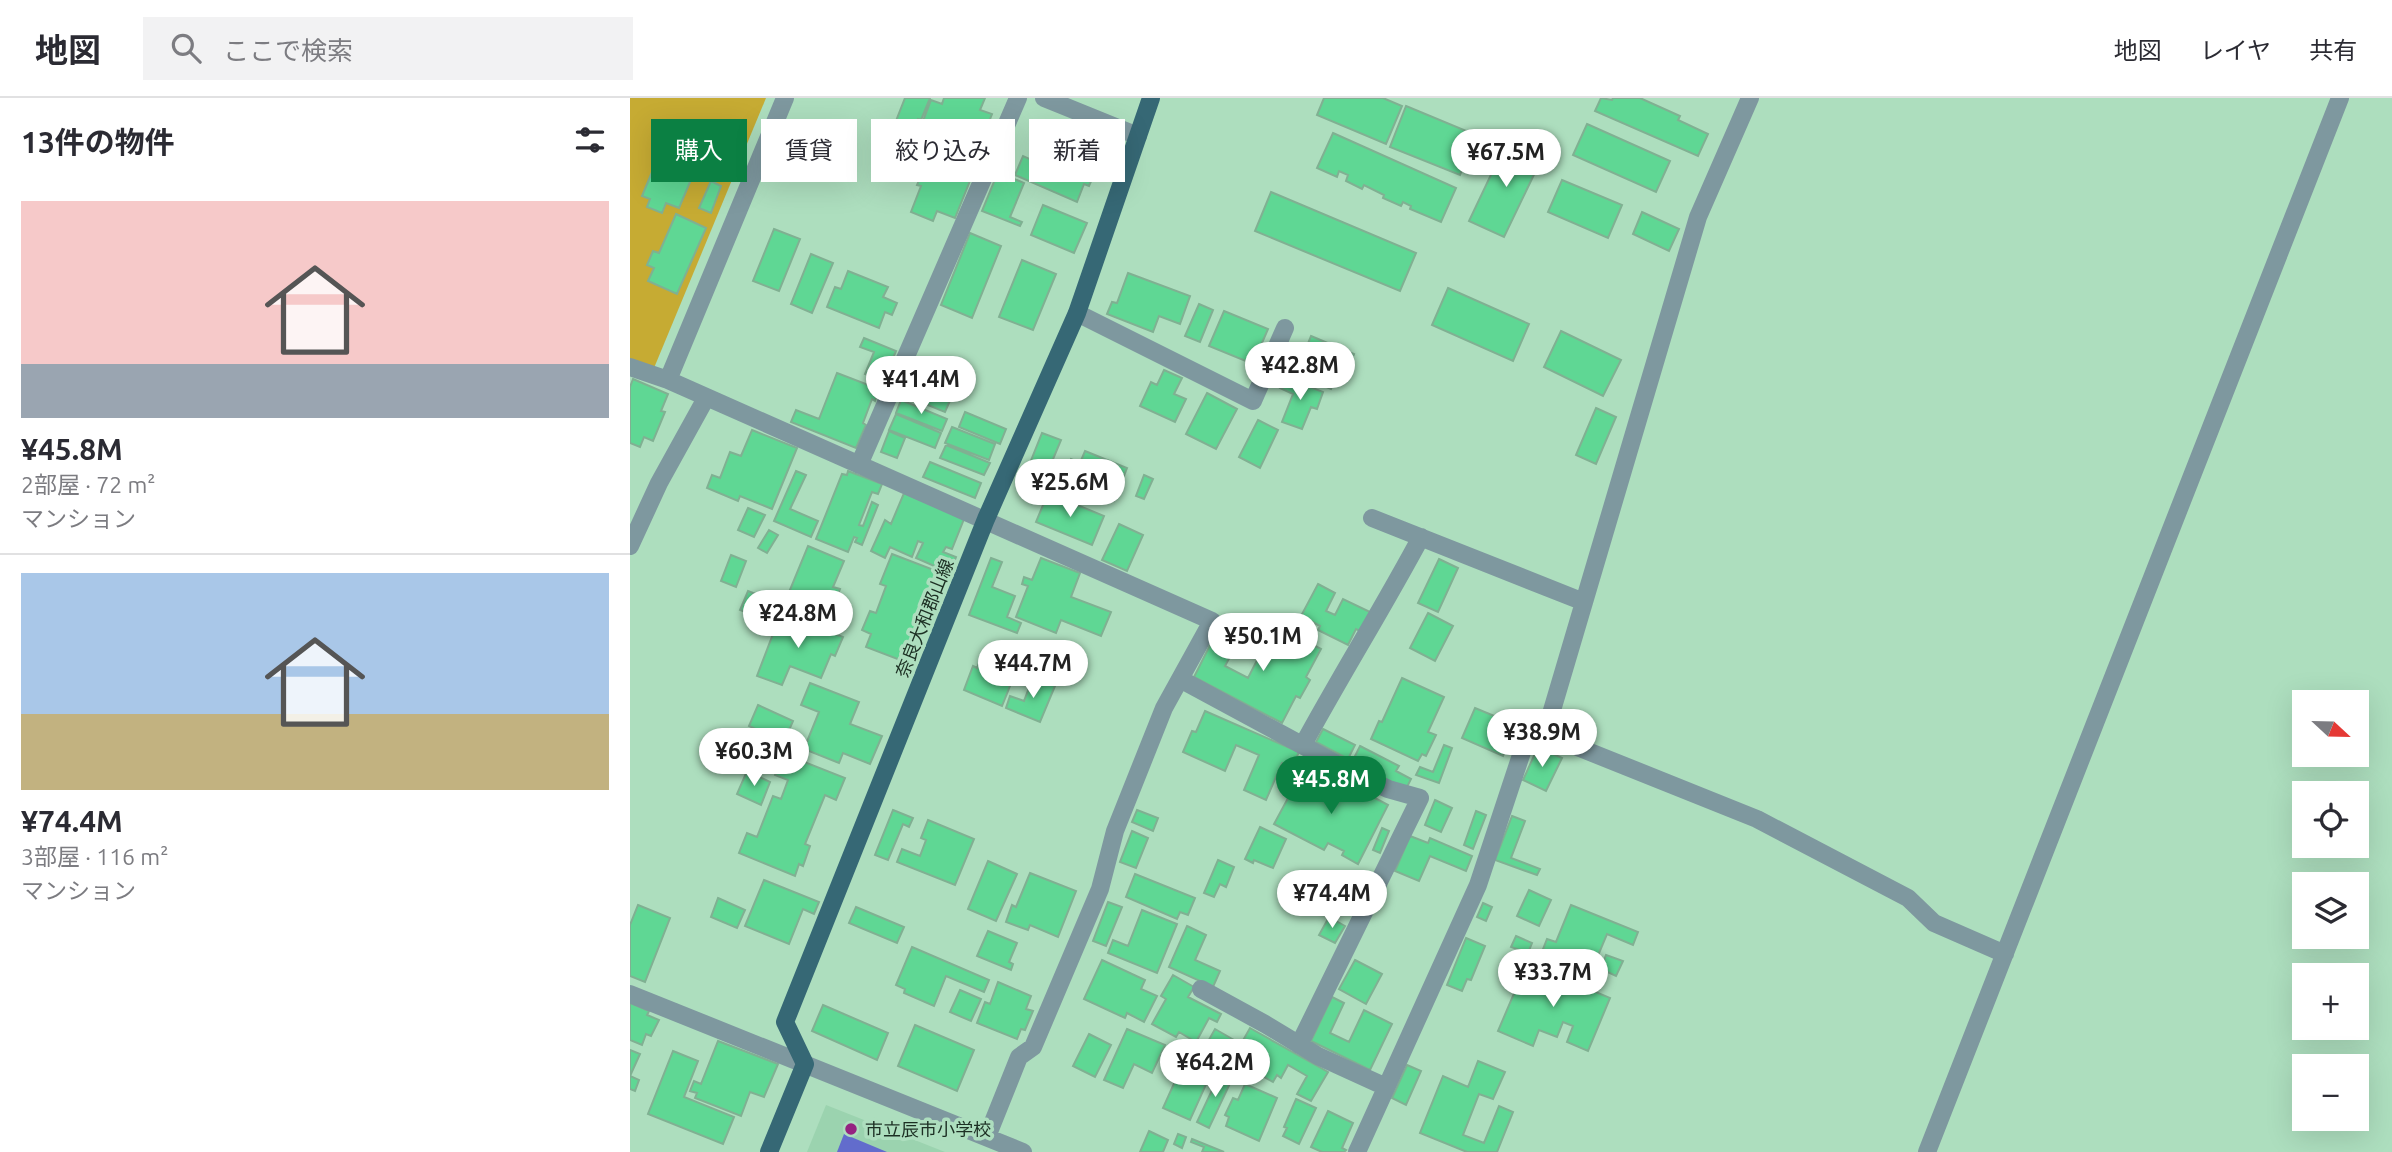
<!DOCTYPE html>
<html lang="ja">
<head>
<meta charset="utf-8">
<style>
  body { margin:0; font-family:Ubuntu,"Noto Sans JP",sans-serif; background:#f2f2f3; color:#2b2b33; height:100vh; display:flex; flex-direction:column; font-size:26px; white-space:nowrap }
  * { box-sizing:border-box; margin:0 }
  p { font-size:23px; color:#7c7c81 }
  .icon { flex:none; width:38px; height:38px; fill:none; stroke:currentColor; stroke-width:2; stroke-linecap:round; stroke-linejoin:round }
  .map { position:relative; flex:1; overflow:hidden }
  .panel { display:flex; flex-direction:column; background:#fff; width:630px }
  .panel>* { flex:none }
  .top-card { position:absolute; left:21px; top:21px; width:665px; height:63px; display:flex; gap:14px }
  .needle { width:46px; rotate:112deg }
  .controls { position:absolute; left:1662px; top:592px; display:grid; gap:14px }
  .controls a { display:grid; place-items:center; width:77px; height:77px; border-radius:0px; background:#fff; box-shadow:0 7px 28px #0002; font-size:35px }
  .price { position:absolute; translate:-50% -60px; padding:0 16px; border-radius:24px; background:#fff; color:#222; font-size:23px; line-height:46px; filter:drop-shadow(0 2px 4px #0008) }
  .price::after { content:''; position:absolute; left:50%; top:42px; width:21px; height:16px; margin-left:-10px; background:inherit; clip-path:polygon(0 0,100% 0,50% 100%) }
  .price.selected { background:#0b8043; color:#fff }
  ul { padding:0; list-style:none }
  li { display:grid; align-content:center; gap:14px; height:371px; padding:0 21px }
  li+li { border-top:2px solid #e1e1e2 }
  li span { display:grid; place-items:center; height:217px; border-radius:0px; color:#555 }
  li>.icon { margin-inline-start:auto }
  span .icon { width:126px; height:126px; fill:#fffc; stroke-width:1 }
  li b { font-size:30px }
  h2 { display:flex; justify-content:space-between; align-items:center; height:84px; padding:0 21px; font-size:30px }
  .pill { padding:0 24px; border-radius:0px; background:#fff; box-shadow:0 7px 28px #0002; font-size:24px; line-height:63px }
  .pill.selected { background:#0b8043; color:#fff }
  header { display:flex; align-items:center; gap:42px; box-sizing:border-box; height:98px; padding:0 35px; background:#fff; border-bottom:2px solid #e1e1e2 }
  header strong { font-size:33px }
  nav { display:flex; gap:38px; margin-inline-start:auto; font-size:24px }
  .search { width:490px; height:63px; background:#f2f2f3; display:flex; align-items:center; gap:18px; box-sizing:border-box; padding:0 24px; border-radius:0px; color:#7c7c81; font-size:26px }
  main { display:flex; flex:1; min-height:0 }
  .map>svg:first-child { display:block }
  .built { fill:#9bd3af }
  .green { fill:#c6ab33 }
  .water { fill:#626ccc }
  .building { fill:#5fd794; stroke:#80b092; stroke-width:2 }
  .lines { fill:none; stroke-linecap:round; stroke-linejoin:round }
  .minor { stroke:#7e989f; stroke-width:18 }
  .primary { stroke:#366875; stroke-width:18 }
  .poi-dot { fill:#952381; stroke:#addebe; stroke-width:2.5 }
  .labels { text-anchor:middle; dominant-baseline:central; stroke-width:7; stroke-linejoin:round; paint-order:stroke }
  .street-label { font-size:18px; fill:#1c2f23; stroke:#addebe }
  .poi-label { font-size:18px; fill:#1c2f23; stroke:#addebe; text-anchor:start }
</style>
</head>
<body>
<header>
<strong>地図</strong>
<div class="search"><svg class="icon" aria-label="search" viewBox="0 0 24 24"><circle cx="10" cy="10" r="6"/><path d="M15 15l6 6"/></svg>ここで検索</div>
<nav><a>地図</a><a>レイヤ</a><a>共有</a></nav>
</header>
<main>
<section class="panel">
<h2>13件の物件<svg class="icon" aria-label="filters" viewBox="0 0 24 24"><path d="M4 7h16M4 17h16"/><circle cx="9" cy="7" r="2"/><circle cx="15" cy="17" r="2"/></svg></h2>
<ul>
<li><span style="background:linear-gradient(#f6c9c9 75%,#9aa5b1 0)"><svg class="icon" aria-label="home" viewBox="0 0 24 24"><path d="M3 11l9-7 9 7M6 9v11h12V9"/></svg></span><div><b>¥45.8M</b><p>2部屋 · 72 m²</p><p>マンション</p></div></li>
<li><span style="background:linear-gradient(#a9c7e8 65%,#c2b280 0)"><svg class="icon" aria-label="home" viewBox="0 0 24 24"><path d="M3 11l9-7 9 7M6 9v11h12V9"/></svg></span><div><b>¥74.4M</b><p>3部屋 · 116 m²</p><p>マンション</p></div></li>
</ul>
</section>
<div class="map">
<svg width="1762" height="1054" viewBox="0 0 1762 1054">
  <rect width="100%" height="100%" fill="#addebe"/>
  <path class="built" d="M196,1007L315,1054H177Z"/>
  <path class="green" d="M0,0H136L24,270L0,261Z"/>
  <path class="water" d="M214,1036L257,1054H207Z"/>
  <path class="building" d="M275,0H300L291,22L288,21L284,30L266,23Z
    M314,0H355L350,12L362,16L351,44L336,38L333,46L300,33L303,27L293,23L301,2L312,6Z
    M694,0H753L772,8L756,46L687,17Z
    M971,0L982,2L983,0H1010L1050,18L1048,22L1078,36L1068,58L965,13Z
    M776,8L846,37L830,77L760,49Z
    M957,26L1040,63L1026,94L943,57Z
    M445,31L491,50L482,71L469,65L459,88L454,86L447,104L385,77L393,58L415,68L425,45L437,50Z
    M703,35L826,90L811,124L780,111L781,108L773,104L771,108L753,100L754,97L734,87L732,91L716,83L718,77L709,73L707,79L687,70Z
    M877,43L912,60L874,139L839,123Z
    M309,47L348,63L325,120L307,113L303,123L281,114L291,88L287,87L296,66L300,68Z
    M27,62L63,77L49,110L36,105L32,115L17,109L20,101L12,98Z
    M368,74L394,85L380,119L392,124L390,128L352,113Z
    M932,82L992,107L978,140L918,114Z
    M81,83L91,88L81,115L69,110Z
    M641,94L786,155L770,193L625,133Z
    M413,107L457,125L444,155L401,137Z
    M1012,114L1049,131L1039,153L1003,136Z
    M46,116L76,130L47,196L18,183L24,170L17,167L23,153L29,155Z
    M144,131L170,141L149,193L123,183Z
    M340,135L371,148L342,220L311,207Z
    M181,156L203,165L182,215L161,206Z
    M392,162L426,176L403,232L369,219Z
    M218,173L258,189L253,199L267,205L262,217L255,214L249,230L197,209L205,189L211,191Z
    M498,175L560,198L550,226L529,218L523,234L477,216L482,204L487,205Z
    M818,190L899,226L883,263L802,227Z
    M569,206L583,212L570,244L555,238Z
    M594,213L638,231L623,266L579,248Z
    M931,233L991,262L973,298L914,269Z
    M681,238L724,256L718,271L675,253Z
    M234,240L266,253L253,284L235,276L244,254L230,249Z
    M676,266L688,271L690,267L708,275L701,291L670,278Z
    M290,268L327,284L322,296L284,281Z
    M534,272L552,280L544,296L556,301L545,324L510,308L521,284L527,287Z
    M207,275L249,291L245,303L242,301L233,325L236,327L226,350L161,324L166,312L189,321Z
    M655,279L693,294L687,311L681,309L672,331L652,324L663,296L650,290Z
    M3,281L38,296L31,313L35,314L23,343L14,339L10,349L0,345V289Z
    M279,281L322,298L315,314L273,297Z
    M577,295L607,311L586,351L556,336Z
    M271,302L317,321L312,333L266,315Z
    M966,310L986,319L966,366L946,357Z
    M335,314L376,331L370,346L329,329Z
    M266,316L311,335L305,350L259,332Z
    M628,322L648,332L630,370L609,359Z
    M322,329L365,346L359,362L315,345Z
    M122,332L167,350L142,411L110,398L108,403L77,390L82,377L90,380L100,354L111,358Z
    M259,333L275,340L267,360L251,354Z
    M412,335L431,342L416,378L398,370Z
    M316,347L360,365L354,377L310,360Z
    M455,353L497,370L484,403L430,380L436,367L438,368L441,361L450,365Z
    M300,364L351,385L345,400L293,379Z
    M166,373L176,377L160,411L188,423L181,439L144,423Z
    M218,373L252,386L248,396L242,394L229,427L233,428L242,404L248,407L232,447L225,444L227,440L224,439L218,454L186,441L212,376L217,377Z
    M514,377L523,381L514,401L506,398Z
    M274,395L334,421L322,451L316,449L313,454L326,459L320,475L286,460L293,445L288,443L282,459L260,449L255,460L241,453L255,422L261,426Z
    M418,395L474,418L462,447L406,424Z
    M118,410L135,417L124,439L108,432Z
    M489,426L513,437L497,473L472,462Z
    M139,432L148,437L137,455L128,450Z
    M178,448L214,463L203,489L210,491L204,507L199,506L193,520L155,504Z
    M262,456L317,477L302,517L297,515L278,565L236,549L241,536L232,532L240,513L246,515L256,488L250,486Z
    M101,457L116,463L106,489L91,483Z
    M361,460L372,464L362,489L385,498L377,519L391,525L387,535L339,517Z
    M411,460L450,475L441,499L481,514L471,538L431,522L426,535L386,519L398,488L392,486L394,479L402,482Z
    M809,461L828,470L808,514L788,505Z
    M688,486L705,495L696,513L705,517L713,501L740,514L730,533L726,531L718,547L688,532L690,528L671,518Z
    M118,493L148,505L141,524L110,512Z
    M151,515L213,539L205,558L201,556L191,580L160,568L152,587L127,578Z
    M798,515L823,528L805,563L780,550Z
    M645,527L691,551L676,579L680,582L670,600L666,598L652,625L564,579L586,535L607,546L595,568L618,580Z
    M355,550L390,563L372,608L334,592L343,568L347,570Z
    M403,579L425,588L410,624L376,610L380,598L394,603Z
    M772,580L814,599L798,634L806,637L796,658L792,656L788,663L741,641L749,623L752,624Z
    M180,585L229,604L220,626L252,638L240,666L213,655L209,665L174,651L189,614L171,607Z
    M128,607L163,623L154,644L119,628Z
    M845,610L886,627L873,658L832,640Z
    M575,613L669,654L662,669L652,665L636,702L614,692L629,657L606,647L595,673L553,654L562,633L566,634Z
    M693,631L725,647L718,661L686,644Z
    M814,647L822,650L809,685L786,677L790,669L803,674Z
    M730,648L769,668L766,673L781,681L776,691L722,664Z
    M908,649L932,660L916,693L893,682Z
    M154,656L215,680L206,702L195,697L175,746L180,748L173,768L169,766L165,778L109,755L117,735L127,739L143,698L151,701L158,682L145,677Z
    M676,667L690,675L685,685L712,699L719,686L758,707L728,766L712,757L714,753L698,745L694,752L644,726Z
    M117,673L140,684L131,707L107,696Z
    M805,702L822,710L811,734L795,727Z
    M263,712L283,720L279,729L273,726L258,762L245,757Z
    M507,712L528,720L523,733L502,724Z
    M846,713L856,717L843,751L834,747Z
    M882,718L895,723L881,760L910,771L907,777L865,762Z
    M298,722L344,741L325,787L267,764L272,751L290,758L296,742L291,740Z
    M630,729L656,741L643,770L624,762L623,765L615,761Z
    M752,730L759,733L750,755L743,752Z
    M502,733L518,740L506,770L490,764Z
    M780,738L798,745L800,740L842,758L836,773L800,758L789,783L765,773Z
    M588,762L604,769L596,789L590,786L584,799L574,795Z
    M358,763L387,776L366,823L338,811Z
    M400,775L446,793L428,839L400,827L398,832L376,824L382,807L386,809Z
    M505,776L565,800L558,817L550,814L547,821L496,799Z
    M732,777L738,779L723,812L717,809Z
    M134,782L189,804L184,816L173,811L159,846L115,828Z
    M899,792L921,802L909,828L887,818Z
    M88,800L115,812L107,830L81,819Z
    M478,804L492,809L476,848L463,843Z
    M853,805L862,809L856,823L847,819Z
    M8,807L40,820L15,884L0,878V827Z
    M941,807L1008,834L1003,847L977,836L959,879L910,859L917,841L926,844Z
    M226,809L274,829L267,845L219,825Z
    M512,812L547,826L527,875L478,855L483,842L498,848Z
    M699,819L715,828L705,845L689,837Z
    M557,828L576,837L565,862L590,873L583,889L539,869Z
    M358,833L387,845L379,864L383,866L381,872L347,858Z
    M886,838L902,845L898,855L881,849Z
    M836,840L855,848L841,882L837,881L832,893L817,887Z
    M282,849L359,882L354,894L316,878L304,908L274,895L275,891L266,887Z
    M976,857L993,863L986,878L971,871Z
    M472,862L515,882L511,891L527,898L514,924L497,915L495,920L454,901Z
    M725,862L752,876L736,906L709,891Z
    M897,865L980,900L958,953L937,944L943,928L933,924L927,939L909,932L903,948L868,933Z
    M543,877L564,889L558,899L591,916L587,924L579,920L566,944L549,934L546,939L522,926L536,901L531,898Z
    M368,884L401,898L396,911L403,913L395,932L391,931L387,941L347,925L355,904L360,906Z
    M330,892L351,901L341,923L320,914Z
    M702,899L714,905L700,935L719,944L734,912L762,926L740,972L681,943Z
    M0,905L19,913L17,917L29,922L21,938L16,936L12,947L0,942Z
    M193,907L258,935L247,962L182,933Z
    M285,927L344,952L327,993L268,968Z
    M620,930L698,974L681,1003L667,996L677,978L658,967L651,980L647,977L643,984L576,947L585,931L611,946Z
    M497,931L535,947L522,975L504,966L493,990L474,982Z
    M459,936L481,947L465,979L443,968Z
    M88,943L148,966L134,999L120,994L111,1018L65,1000L67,995L60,993L64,983L71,986Z
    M0,952L10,956L0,978L9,982L5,993L0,991Z
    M43,953L68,963L54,999L104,1019L93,1046L18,1016Z
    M555,961L582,973L560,1022L533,1010Z
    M848,963L875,974L863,1001L849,996L833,1037L854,1045L869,1008L883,1014L867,1054H837L790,1035L813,978L838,989Z
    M777,967L791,973L776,1007L762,1000Z
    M591,973L603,979L579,1030L567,1024Z
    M615,986L647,1000L629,1043L596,1028L599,1019L595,1017L603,1000L608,1002Z
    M666,1001L686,1010L669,1046L653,1038L657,1030L654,1029Z
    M698,1013L723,1025L712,1050L716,1052L714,1054H692L681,1049Z
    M519,1033L538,1042L533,1054H510Z
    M548,1036L556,1039L552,1050L544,1046Z
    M562,1041L594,1054H572L574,1049L561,1044Z"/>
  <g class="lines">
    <path class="minor" d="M414,0L508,38
      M447,215L623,303L655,230
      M0,269L38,282L582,523L534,610L485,733L470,791L403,949L389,959L357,1039
      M38,282L155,0
      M229,367L388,0
      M742,420L954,504
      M0,448L29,385L76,300
      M550,581L716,671L758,691L790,700L669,947
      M915,636L1127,721L1278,800L1304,825L1375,856
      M673,647C711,577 753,510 791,439
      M571,891L635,926L688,958L756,989
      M0,896L393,1054
      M727,1054L848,787L894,648L915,636L1068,119L1120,0
      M1297,1054L1710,0"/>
    <path class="primary" d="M139,1054L175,966L155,924L356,421L447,215L521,0"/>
  </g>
  <circle class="poi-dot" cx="221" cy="1031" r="7"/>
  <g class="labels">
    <g class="street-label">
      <text transform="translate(294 520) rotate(-68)">奈良大和郡山線</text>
    </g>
    <g class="poi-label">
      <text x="235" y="1031">市立辰市小学校</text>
    </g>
  </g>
</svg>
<div class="controls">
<a><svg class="needle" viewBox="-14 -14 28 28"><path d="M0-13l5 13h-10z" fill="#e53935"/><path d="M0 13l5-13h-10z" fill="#7c7c81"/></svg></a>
<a><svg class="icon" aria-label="locate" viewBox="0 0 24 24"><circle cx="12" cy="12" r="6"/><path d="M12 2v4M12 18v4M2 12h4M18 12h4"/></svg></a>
<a><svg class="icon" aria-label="layers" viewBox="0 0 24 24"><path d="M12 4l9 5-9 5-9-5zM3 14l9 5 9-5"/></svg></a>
<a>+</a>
<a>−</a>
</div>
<b class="price" style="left:876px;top:91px">¥67.5M</b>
<b class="price" style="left:670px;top:304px">¥42.8M</b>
<b class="price" style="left:291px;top:318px">¥41.4M</b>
<b class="price" style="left:440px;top:421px">¥25.6M</b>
<b class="price" style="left:168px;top:552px">¥24.8M</b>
<b class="price" style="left:633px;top:575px">¥50.1M</b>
<b class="price" style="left:403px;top:602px">¥44.7M</b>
<b class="price" style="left:912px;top:671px">¥38.9M</b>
<b class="price" style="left:124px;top:690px">¥60.3M</b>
<b class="price selected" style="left:701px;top:718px">¥45.8M</b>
<b class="price" style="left:702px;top:832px">¥74.4M</b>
<b class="price" style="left:923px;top:911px">¥33.7M</b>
<b class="price" style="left:585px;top:1001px">¥64.2M</b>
<div class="top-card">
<a class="pill selected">購入</a>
<a class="pill">賃貸</a>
<a class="pill">絞り込み</a>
<a class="pill">新着</a>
</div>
</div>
</main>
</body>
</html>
